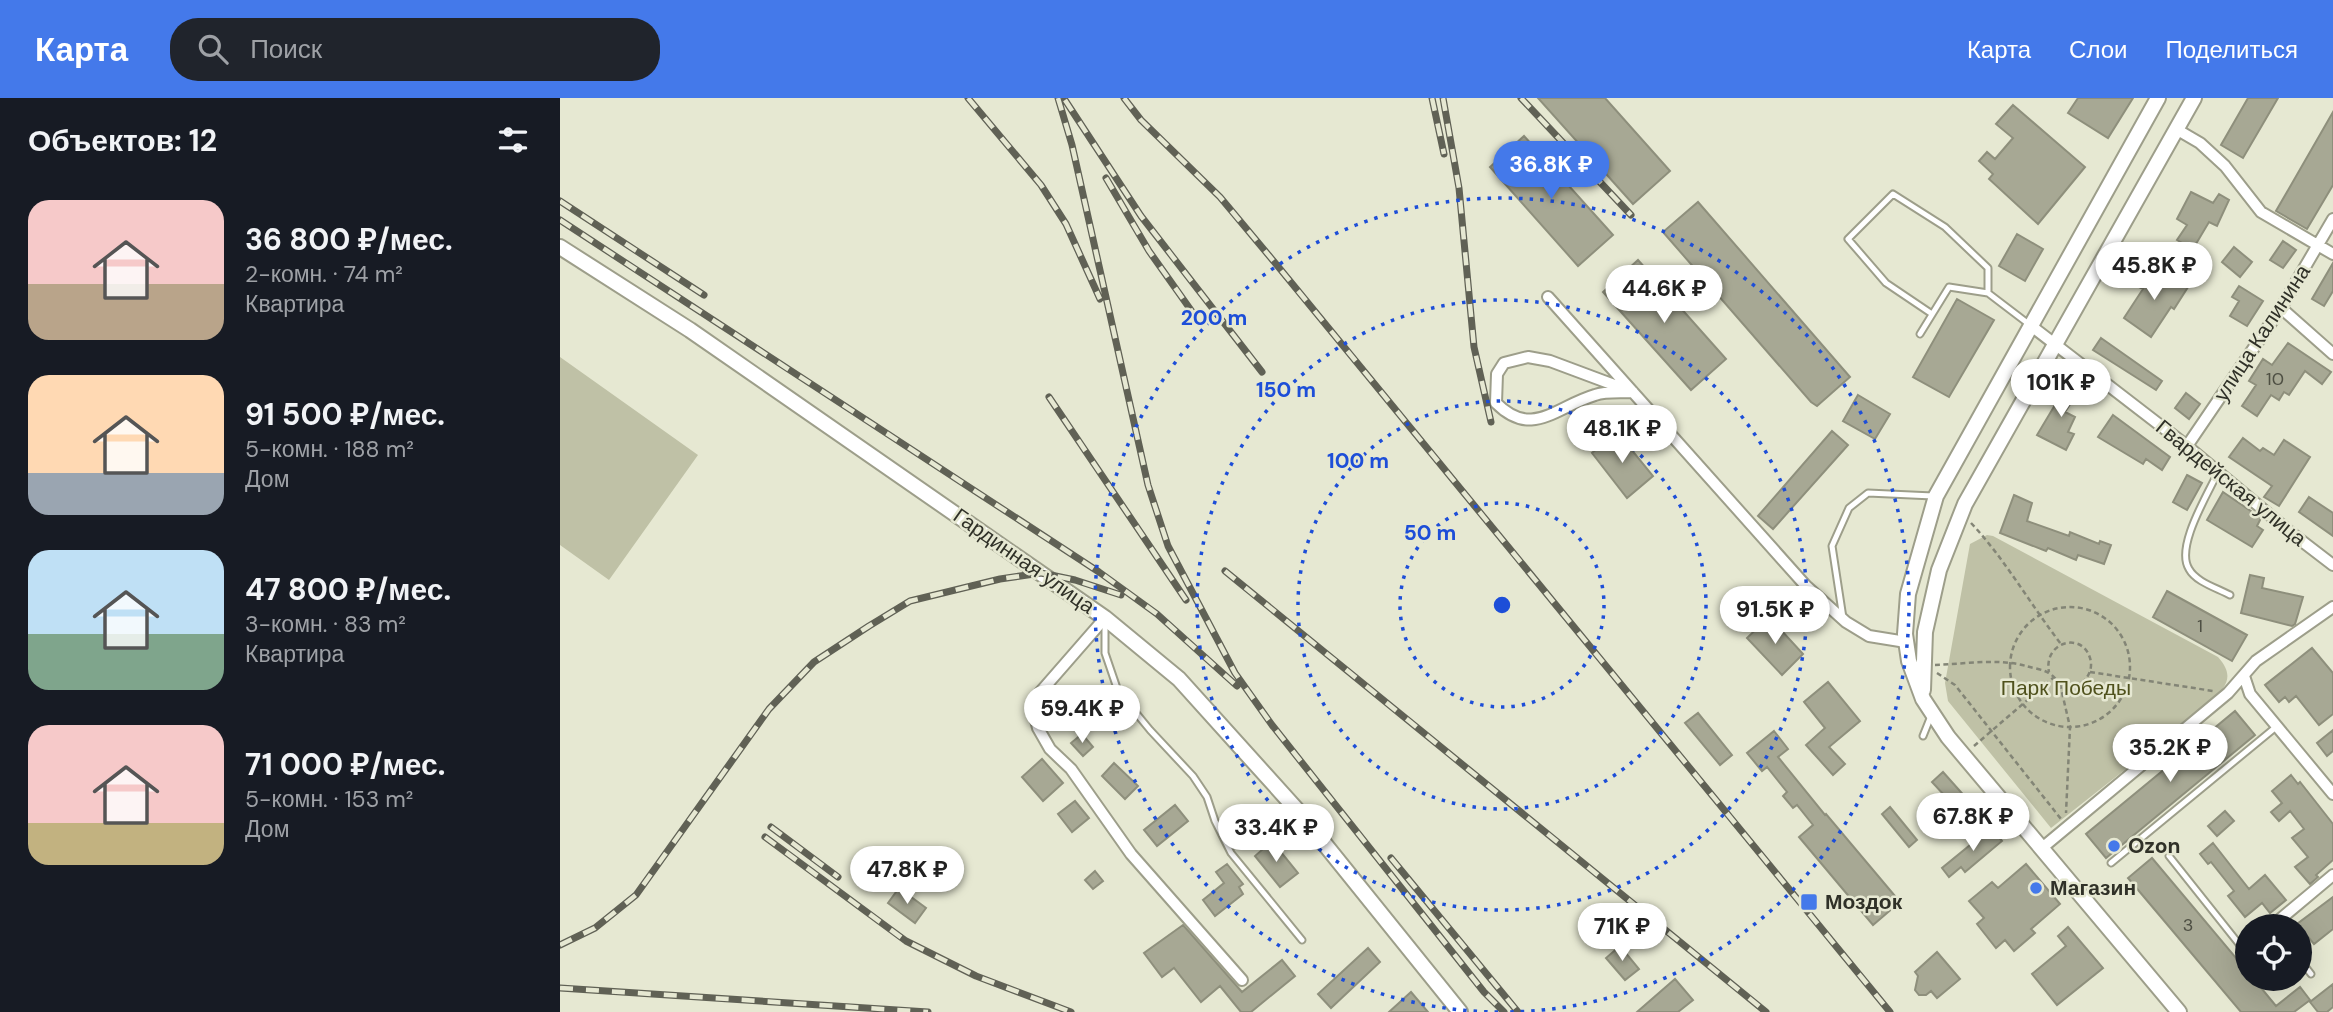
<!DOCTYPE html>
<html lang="ru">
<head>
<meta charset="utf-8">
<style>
  body { margin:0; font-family:"DM Sans",sans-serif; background:#20242c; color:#f1f3f6; height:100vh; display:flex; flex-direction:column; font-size:26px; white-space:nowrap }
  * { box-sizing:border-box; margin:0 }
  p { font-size:23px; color:#9ea1a6 }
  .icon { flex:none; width:38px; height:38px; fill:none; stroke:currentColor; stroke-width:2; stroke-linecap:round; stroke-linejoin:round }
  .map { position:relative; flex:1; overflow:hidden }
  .panel { display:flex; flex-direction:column; background:#171b24; width:560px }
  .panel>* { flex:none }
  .controls { position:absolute; left:1675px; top:816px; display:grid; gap:14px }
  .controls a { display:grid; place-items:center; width:77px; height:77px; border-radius:50%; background:#171b24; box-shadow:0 7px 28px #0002; font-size:35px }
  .price { position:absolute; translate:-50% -60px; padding:0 16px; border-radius:24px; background:#fff; color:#222; font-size:23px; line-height:46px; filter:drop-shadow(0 2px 4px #0008) }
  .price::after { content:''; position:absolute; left:50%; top:42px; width:21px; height:16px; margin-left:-10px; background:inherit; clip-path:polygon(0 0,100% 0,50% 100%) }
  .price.on { background:#4479ea; color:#fff }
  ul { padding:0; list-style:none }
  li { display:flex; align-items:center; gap:21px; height:175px; padding:0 28px }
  li span { display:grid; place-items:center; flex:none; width:196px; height:140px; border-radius:21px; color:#555 }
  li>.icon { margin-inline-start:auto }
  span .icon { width:84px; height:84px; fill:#fffc; stroke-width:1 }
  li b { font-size:30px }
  h2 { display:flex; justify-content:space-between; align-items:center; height:84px; padding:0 28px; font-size:30px }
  header { display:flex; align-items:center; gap:42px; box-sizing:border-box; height:98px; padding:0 35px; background:#4479ea; color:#fff }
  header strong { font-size:33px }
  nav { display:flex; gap:38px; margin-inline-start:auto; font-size:24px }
  .search { width:490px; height:63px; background:#20242c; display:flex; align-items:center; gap:18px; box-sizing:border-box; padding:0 24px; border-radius:28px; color:#9ea1a6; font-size:26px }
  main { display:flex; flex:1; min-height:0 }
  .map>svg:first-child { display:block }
  .green { fill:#bfc1a6 }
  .building { fill:#a7a894; stroke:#8e8f7c; stroke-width:2 }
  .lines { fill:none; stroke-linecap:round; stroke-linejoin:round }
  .service-casing { stroke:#9d9e8a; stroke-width:9 }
  .minor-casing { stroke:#9d9e8a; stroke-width:14 }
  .tertiary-casing { stroke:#9d9e8a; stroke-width:18 }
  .path { stroke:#838576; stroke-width:2.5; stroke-dasharray:5 3.5; stroke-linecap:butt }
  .service { stroke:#fff; stroke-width:5 }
  .minor { stroke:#fff; stroke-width:10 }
  .tertiary { stroke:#fff; stroke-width:14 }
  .rail-casing { stroke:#606155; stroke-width:7 }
  .rail { stroke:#e6e8d2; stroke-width:4.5; stroke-dasharray:13; stroke-linecap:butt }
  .ring { fill:none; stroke:#1d4ed8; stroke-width:3.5; stroke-dasharray:3.5 7 }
  .poi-dot { fill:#4479ea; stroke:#e6e8d2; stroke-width:2.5 }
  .labels { text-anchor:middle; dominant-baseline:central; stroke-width:5; stroke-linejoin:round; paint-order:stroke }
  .number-label { font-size:18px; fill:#4e4f43 }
  .street-label { font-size:21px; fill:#303128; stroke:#e6e8d2 }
  .park-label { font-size:21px; fill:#4f511c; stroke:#e6e8d2 }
  .poi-label { font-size:21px; font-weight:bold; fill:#303128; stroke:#e6e8d2; text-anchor:start }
  .centre { fill:#1d4ed8; stroke:#e6e8d2; stroke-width:3.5 }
  .ring-label { font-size:21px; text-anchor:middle; font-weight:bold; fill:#1d4ed8; stroke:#e6e8d2; stroke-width:5; stroke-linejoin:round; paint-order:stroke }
</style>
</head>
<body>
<header>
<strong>Карта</strong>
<div class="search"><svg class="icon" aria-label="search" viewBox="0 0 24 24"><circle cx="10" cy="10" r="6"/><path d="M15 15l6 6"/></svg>Поиск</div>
<nav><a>Карта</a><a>Слои</a><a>Поделиться</a></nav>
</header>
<main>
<section class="panel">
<h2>Объектов: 12<svg class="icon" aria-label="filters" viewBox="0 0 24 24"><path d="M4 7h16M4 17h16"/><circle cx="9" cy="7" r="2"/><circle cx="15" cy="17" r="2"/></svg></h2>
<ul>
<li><span style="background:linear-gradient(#f6c9c9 60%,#b9a48a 0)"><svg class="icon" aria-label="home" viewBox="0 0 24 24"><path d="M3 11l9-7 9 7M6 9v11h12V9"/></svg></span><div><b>36 800 ₽/мес.</b><p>2-комн. · 74 m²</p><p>Квартира</p></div></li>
<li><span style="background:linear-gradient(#ffd9b3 70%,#9aa5b1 0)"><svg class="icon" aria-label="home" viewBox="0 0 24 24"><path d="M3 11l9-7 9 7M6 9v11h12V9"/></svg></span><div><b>91 500 ₽/мес.</b><p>5-комн. · 188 m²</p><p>Дом</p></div></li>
<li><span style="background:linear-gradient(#bfe0f5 60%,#7fa58c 0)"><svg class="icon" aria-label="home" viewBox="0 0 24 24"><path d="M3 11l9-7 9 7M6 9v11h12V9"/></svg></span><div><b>47 800 ₽/мес.</b><p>3-комн. · 83 m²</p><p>Квартира</p></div></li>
<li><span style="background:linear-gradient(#f6c9c9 70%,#c2b280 0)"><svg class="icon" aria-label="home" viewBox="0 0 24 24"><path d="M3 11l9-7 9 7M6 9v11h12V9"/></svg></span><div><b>71 000 ₽/мес.</b><p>5-комн. · 153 m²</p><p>Дом</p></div></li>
</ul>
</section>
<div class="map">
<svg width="1773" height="914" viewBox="0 0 1773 914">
  <rect width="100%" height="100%" fill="#e6e8d2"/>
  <path class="green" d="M0,259L138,357L49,482L0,447Z
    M1427,437L1433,438L1658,559C1674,577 1668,587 1652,603L1491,730L1388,603L1385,585L1410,446Z"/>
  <path class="building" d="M978,0H1045L1110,73L1073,106Z
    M1518,0H1573L1548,40L1508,15Z
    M1688,0H1718L1683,60L1661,47Z
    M1453,7L1525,69L1478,126L1429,81L1433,76L1419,63L1427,54L1435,61L1453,40L1436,26Z
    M1773,14V87L1747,131L1716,113Z
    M964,38L1053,137L1018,168L930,69Z
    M1631,94L1653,105L1659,96L1669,102L1657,128L1649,124L1633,151L1617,142L1627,127L1617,121Z
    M1138,104L1290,279L1257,308L1251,304L1103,134Z
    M1457,136L1483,151L1465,183L1439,168Z
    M1723,143L1736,152L1723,170L1710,162Z
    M1674,149L1692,164L1680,179L1662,164Z
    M1078,162L1166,261L1131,292L1043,194Z
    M1773,165V193L1764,208L1752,201Z
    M1588,170L1613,187L1616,182L1628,189L1614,211L1611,209L1591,239L1564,220L1583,191L1577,188Z
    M1679,188L1703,203L1687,228L1670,218L1679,203L1672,199Z
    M1397,201L1434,222L1389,299L1353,279Z
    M1541,240L1602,283L1596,292L1533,252Z
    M1728,245L1771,274L1762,286L1745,273L1729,297L1724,294L1719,302L1711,297L1697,318L1682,308L1696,287L1689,283L1703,261L1712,267Z
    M1510,282L1521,289L1505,314L1515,319L1508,334L1514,336L1506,352L1477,337Z
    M1626,295L1640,306L1629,321L1615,310Z
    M1298,297L1330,316L1315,341L1283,323Z
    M1553,317L1610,359L1602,372L1586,361L1583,366L1538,339Z
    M1272,333L1288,347L1213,431L1198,418Z
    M1057,334L1093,378L1067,400L1032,355Z
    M1683,340L1700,353L1703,350L1714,357L1724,342L1750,359L1719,408L1704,399L1712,388L1669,359Z
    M1627,377L1642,385L1627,412L1613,404Z
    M1663,394L1701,420L1697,428L1703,432L1692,449L1647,422Z
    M1454,397L1472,405L1467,423L1509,438L1510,434L1539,446L1540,443L1551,447L1544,466L1518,457L1516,462L1488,450L1486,453L1440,435Z
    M1749,399L1773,415V438L1739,414Z
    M1690,477L1704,480L1702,490L1743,499L1735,526L1732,528L1681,515Z
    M1607,493L1687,537L1672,563L1593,519Z
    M1209,519L1243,556L1222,577L1187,540Z
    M1752,550L1773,575V616L1759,627L1736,598L1729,604L1725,599L1719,604L1705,587Z
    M1268,584L1300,623L1269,649L1285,666L1273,677L1246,647L1265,630L1244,604Z
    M1675,613L1695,637L1546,760L1526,736Z
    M1138,615L1172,657L1160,667L1125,625Z
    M1773,632V653L1767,658L1757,645Z
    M1214,633L1228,651L1218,659L1265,717L1266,716L1340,804L1313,827L1239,739L1253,727L1237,707L1233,710L1223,698L1227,694L1207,669L1202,673L1187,655Z
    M522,636L533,649L523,658L511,645Z
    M482,661L503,685L483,703L462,679Z
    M554,665L578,688L565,701L542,678Z
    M1383,674L1407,701L1396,710L1372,684Z
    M1731,677L1738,686L1740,684L1773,726V762L1756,777L1758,779L1750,786L1735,769L1748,759L1732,740L1744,731L1730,713L1719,723L1711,714L1722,705L1712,693Z
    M515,703L529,720L512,734L498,716Z
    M615,707L628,723L597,748L584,732Z
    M1330,709L1357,742L1349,749L1322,716Z
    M1665,713L1674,723L1657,738L1648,728Z
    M1431,730L1442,743L1405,774L1401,769L1389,779L1382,770Z
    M712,743L738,775L720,789L695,758Z
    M1653,745L1689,791L1705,777L1726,802L1710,815L1702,805L1685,819L1668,798L1674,793L1651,764L1648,766L1640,756Z
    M1592,760L1687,873V880H1693L1716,908L1740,889L1750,902L1734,914H1681L1568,780Z
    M667,766L683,786L679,789L683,796L655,818L643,802L664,785L656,774Z
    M1466,766L1500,806L1471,831L1475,835L1454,853L1445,842L1436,850L1417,826L1424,820L1409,803L1432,784L1438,790Z
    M535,773L543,783L533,791L525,782Z
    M339,790L366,810L355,825L328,805Z
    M1773,799V831L1754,846L1737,826Z
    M623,827L682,894L722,862L735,878L691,914H681L660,888L641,904L614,870L602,879L584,855Z
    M1508,829L1543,870L1497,907L1472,876L1506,848L1498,838Z
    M1060,848L1079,871L1065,882L1046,860Z
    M808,850L820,864L771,910L758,896Z
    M1377,854L1400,881L1377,900L1371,893L1366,897H1359L1355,892L1358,878L1355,874Z
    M1115,881L1133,902L1118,914H1077Z
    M1773,886V909L1767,914H1758L1750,904Z
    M851,894L868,914H829Z"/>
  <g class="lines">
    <defs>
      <path id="service" d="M1372,216L1326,185L1288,141L1333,96L1385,129L1428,170V195
        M1360,236L1389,189L1428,195L1470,227
        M1658,374C1648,396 1615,449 1629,471C1636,484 1657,490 1670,497
        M1283,520L1272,448L1289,410L1308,395L1373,398
        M545,525V555L558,593L590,632L633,678L647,699L655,723L671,755L742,842
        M1363,638L1371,618
        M1424,714L1438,702
        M1609,758L1687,856
        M1551,765L1716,629
        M1740,862L1751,876"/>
      <path id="minor" d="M1616,31L1640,45L1665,68L1701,114L1773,156
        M988,199L1246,488L1286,524L1309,538L1346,544
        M1721,210L1773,256
        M1470,227L1627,348L1730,434L1773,467
        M968,259L990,263L1073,294C1061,295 1046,293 1035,297C995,309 972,341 936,305L937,276L944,265Z
        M1627,348L1721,210L1773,121
        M545,520L477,598L474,614L478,630L490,651L511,671L571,756L682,882
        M1684,578L1690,596L1773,696
        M1482,750L1668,595L1696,563L1773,509
        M1712,828L1773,777
        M1683,851L1687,848"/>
      <path id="tertiary" d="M1598,0L1376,398L1348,496L1345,536L1349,563L1363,601L1388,639L1619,914
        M0,149L130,232L545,520L619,581L738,713L900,914
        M1363,592L1365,534L1379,472L1405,406L1634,0"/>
    </defs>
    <use href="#service" class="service-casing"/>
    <use href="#minor" class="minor-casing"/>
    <use href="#tertiary" class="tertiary-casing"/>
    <path class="path" d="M1411,425C1445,461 1470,506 1501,546
      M1450 569a60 60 0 1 1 120 0a60 60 0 1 1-120 0Z
      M1375,567C1405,566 1437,560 1466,568C1472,570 1481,571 1487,574C1496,578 1499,590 1513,588C1526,586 1534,572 1530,560C1522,533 1483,544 1489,574
      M1530,574L1653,593
      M1377,575L1395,587L1501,721
      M1500,586L1510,629L1506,715
      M1414,648L1493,580"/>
    <use href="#service" class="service"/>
    <use href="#minor" class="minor"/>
    <use href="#tertiary" class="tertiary"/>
    <defs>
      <path id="rail" d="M408,0L481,87L506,126L540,201
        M498,0L512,47L588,387L608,448L675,575L712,627L924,894L944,914
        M564,0L581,22L660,99L716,166L1330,914
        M872,0L884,56
        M883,0L899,90L914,249L931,324
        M961,0L1071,117
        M505,2L581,118L702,274
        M546,80L589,153L633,215
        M0,103L144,197
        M0,122L539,474L597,516L677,588
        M489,299L626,502
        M665,473L1206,914
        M211,729L278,779
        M205,739L346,843L416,878L511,914
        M831,760L958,914
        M0,847L35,830L76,797L209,611L254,564L309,528L350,503L440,481L481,475L515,482L561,497
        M0,890L368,914"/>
    </defs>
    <use href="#rail" class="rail-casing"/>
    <use href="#rail" class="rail"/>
  </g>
  <g class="ring">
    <circle cx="942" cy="507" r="102"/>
    <circle cx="942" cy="507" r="204"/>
    <circle cx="942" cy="507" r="305"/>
    <path d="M938 914A407 407 0 1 1 946 914"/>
  </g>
  <g class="poi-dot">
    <circle cx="1554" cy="748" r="7"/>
    <circle cx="1476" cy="790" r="7"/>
    <rect x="1240" y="795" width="18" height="18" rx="3.5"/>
  </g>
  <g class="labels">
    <g class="number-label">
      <text x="1715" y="281">10</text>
      <text x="1640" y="528">1</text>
      <text x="1628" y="827">3</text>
    </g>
    <g class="street-label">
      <text transform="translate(1702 235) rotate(-57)">улица Калинина</text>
      <text transform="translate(1671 385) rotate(39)">Гвардейская улица</text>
      <text transform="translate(464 463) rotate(35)">Гардинная улица</text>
    </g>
    <g class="park-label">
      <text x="1506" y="590">Парк Победы</text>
    </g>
    <g class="poi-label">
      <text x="1568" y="748">Ozon</text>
      <text x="1490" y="790">Магазин</text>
      <text x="1265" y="804">Моздок</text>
    </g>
  </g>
  <circle cx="942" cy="507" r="10" class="centre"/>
  <g class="ring-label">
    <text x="654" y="227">200 m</text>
    <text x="726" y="299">150 m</text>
    <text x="798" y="370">100 m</text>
    <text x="870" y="442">50 m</text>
  </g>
</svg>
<div class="controls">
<a><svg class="icon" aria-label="locate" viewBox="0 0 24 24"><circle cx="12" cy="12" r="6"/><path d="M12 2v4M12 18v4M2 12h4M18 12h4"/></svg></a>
</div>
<b class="price on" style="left:991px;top:103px">36.8K ₽</b>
<b class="price" style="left:1594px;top:204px">45.8K ₽</b>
<b class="price" style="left:1104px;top:227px">44.6K ₽</b>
<b class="price" style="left:1501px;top:321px">101K ₽</b>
<b class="price" style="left:1062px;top:367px">48.1K ₽</b>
<b class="price" style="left:1215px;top:548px">91.5K ₽</b>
<b class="price" style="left:522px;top:647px">59.4K ₽</b>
<b class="price" style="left:1610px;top:686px">35.2K ₽</b>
<b class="price" style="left:1413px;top:755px">67.8K ₽</b>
<b class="price" style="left:716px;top:766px">33.4K ₽</b>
<b class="price" style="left:347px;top:808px">47.8K ₽</b>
<b class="price" style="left:1062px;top:865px">71K ₽</b>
</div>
</main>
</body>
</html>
